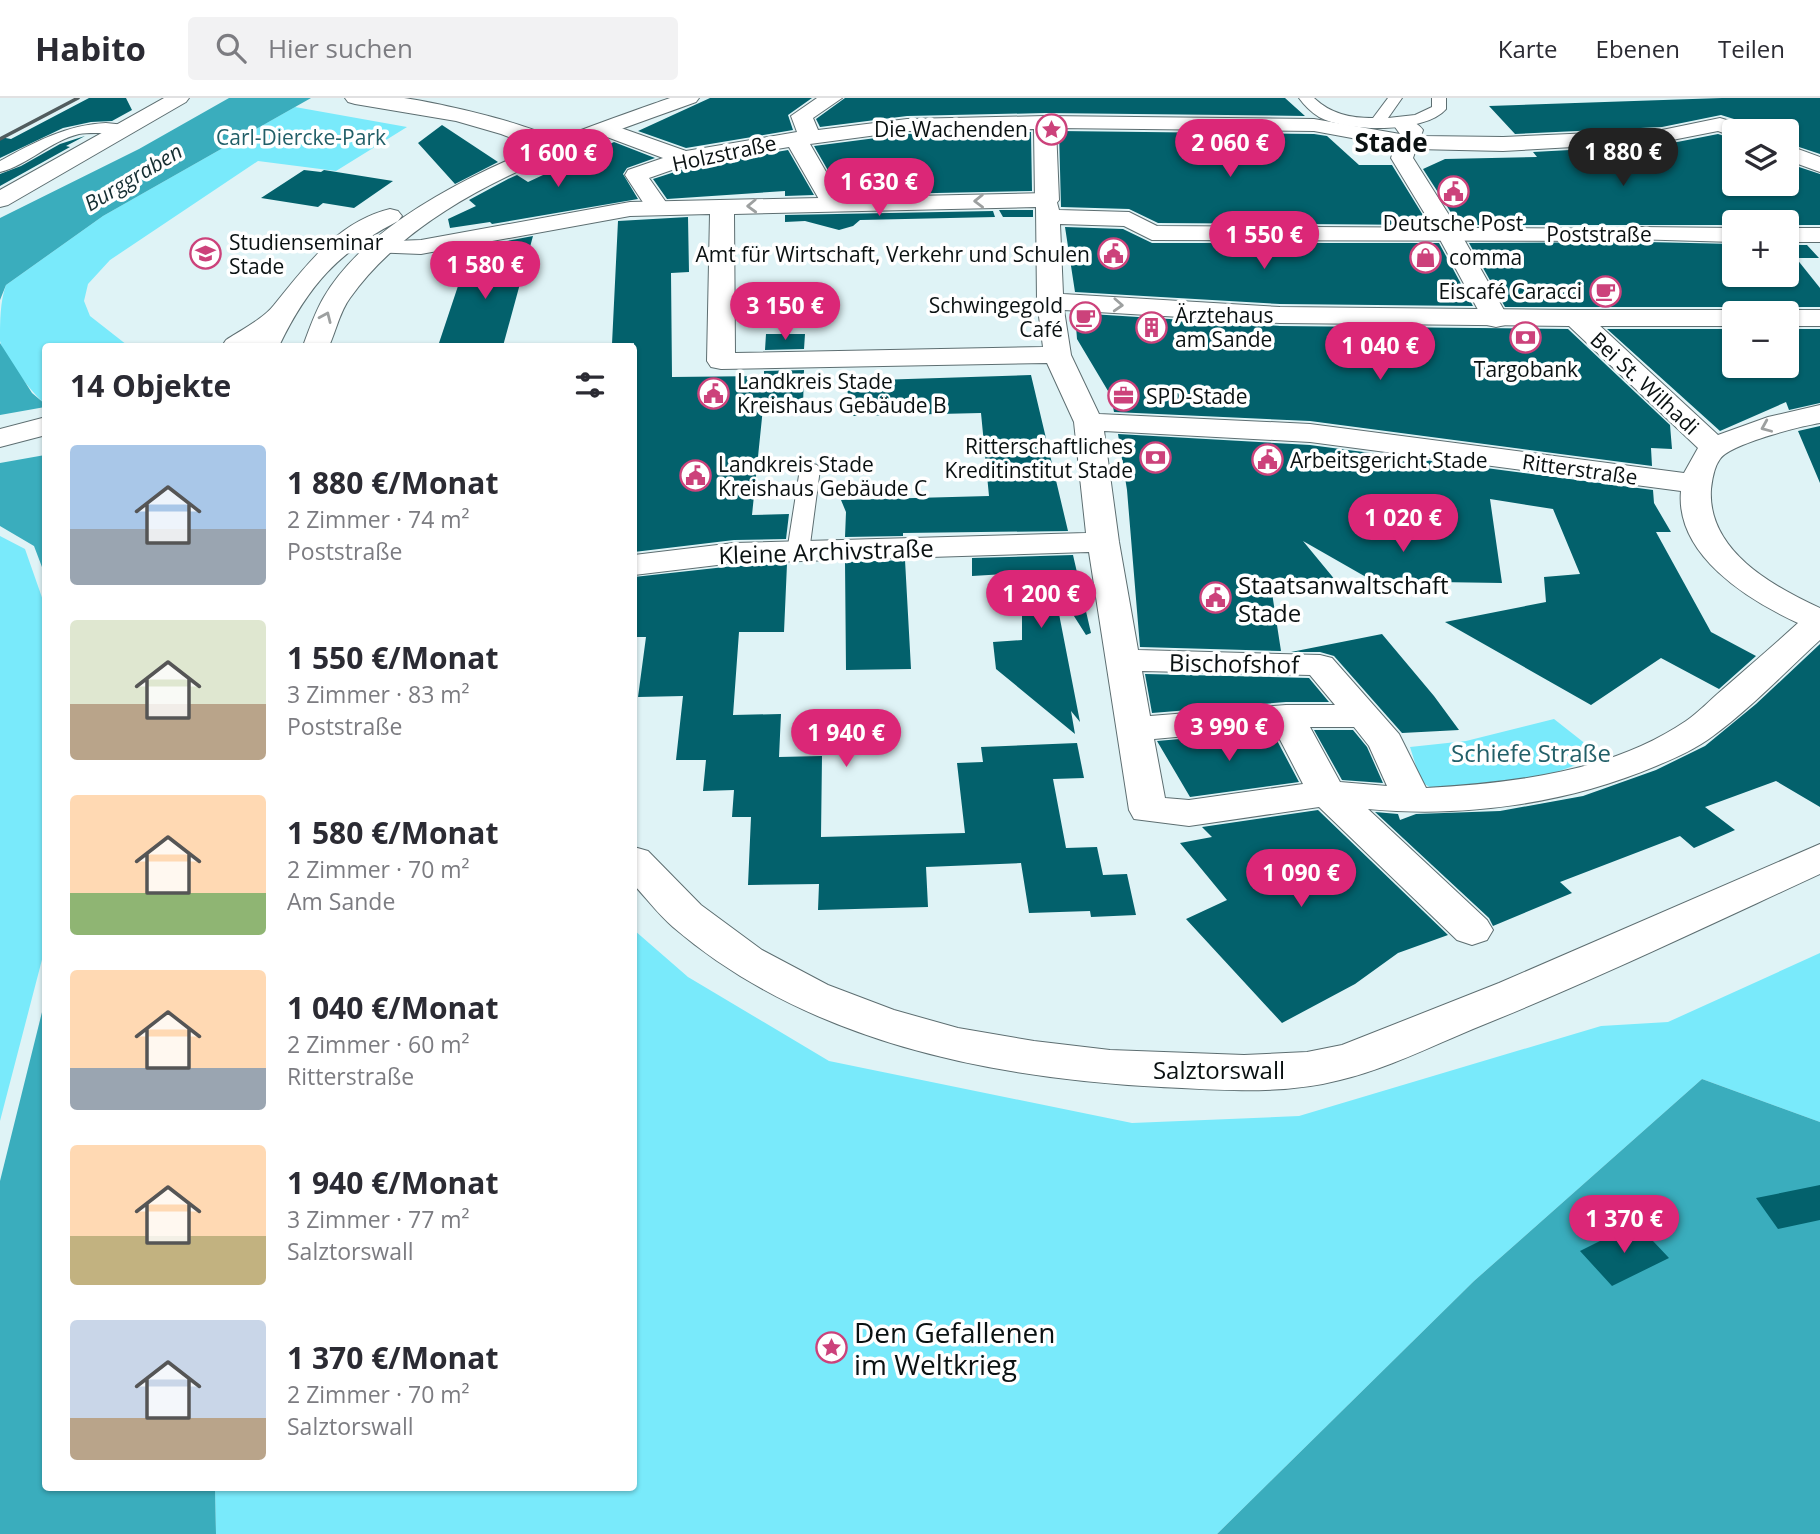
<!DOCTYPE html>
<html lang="de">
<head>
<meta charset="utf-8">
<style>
  body { margin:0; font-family:"Open Sans",sans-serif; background:#f2f2f3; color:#2b2b33; height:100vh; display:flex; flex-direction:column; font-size:26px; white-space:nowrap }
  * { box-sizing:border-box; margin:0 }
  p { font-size:23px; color:#7c7c81 }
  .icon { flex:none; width:38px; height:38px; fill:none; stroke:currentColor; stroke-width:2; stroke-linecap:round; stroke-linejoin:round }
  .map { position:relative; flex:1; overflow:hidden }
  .sheet { position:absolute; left:42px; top:245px; width:595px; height:1148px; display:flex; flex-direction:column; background:#fff; border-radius:7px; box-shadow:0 2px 5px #0004 }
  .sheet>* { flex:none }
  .buttons { position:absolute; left:1722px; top:21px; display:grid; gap:14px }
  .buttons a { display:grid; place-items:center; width:77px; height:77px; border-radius:7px; background:#fff; box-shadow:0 2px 5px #0004; font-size:35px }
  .price { position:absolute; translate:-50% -60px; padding:0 16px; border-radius:24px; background:#db2777; color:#fff; font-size:23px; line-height:46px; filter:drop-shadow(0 2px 4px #0008) }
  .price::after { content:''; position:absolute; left:50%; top:42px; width:21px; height:16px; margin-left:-10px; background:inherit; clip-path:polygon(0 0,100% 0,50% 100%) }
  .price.selected { background:#222; color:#fff }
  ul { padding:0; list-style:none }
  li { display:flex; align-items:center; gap:21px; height:175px; padding:0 28px }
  li span { display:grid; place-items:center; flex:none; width:196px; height:140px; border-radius:7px; color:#555 }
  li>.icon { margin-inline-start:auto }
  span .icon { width:84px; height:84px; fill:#fffc; stroke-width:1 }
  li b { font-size:30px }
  h2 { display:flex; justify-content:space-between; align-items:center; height:84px; padding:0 28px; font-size:30px }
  header { display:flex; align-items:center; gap:42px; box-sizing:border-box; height:98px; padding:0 35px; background:#fff; border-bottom:2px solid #e1e1e2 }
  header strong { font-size:33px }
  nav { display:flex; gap:38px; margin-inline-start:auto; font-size:24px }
  .search { width:490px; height:63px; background:#f2f2f3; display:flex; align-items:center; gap:18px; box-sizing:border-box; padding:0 24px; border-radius:7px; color:#7c7c81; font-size:26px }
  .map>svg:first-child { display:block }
  .green { fill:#79eafb }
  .water { fill:#3aadbd }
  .pier { fill:#dff3f6 }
  .building { fill:#03616c }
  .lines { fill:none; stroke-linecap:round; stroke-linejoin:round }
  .service-casing { stroke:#5d6e71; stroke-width:2 }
  .pedestrian-casing { stroke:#5d6e71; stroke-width:2 }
  .minor-casing { stroke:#5d6e71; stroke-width:2 }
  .secondary-casing { stroke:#5d6e71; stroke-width:2 }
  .service { fill:#fff; fill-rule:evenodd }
  .pedestrian { fill:#fff; fill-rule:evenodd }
  .minor { fill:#fff; fill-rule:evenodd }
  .secondary { fill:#fff; fill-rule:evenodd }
  .rail { stroke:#515c5e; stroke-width:3.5 }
  .oneway { stroke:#9da0a0 }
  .labels { text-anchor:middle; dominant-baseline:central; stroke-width:7; stroke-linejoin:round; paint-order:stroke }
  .far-poi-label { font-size:21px; fill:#0a1112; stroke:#fff; text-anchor:start }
  .far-park-label { font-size:21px; fill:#225f68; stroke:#fff }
  .far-street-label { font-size:21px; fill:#0a1112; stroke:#fff }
  .far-water-label { font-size:21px; font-style:italic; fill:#152e32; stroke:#fff }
  .street-label { font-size:24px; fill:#0a1112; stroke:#fff }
  .poi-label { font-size:24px; fill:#0a1112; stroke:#fff; text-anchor:start }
  .park-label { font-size:24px; fill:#225f68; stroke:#fff }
  .far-district-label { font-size:26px; font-weight:bold; fill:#0a1112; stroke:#fff }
  .near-poi-label { font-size:28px; fill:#0a1112; stroke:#fff; text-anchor:start }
</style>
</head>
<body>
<header>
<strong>Habito</strong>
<div class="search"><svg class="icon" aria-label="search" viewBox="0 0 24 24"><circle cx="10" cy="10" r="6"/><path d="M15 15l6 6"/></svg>Hier suchen</div>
<nav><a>Karte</a><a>Ebenen</a><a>Teilen</a></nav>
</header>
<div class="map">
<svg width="1820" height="1436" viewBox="0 0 1820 1436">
  <rect width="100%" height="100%" fill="#dff3f6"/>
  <path class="green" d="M295,9L407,29L336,73L258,63L110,162L88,186L84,203L90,218L127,247L198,248H46L45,306C33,296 3,258 0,243C0,225 0,203 6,187L103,118Z
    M0,438L25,451L46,511L45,850L0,1023Z
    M1554,621L1601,658L1540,680L1433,691L1421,684L1410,649L1466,643Z
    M634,832L688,879L829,963L1132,1025L1299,1018L1601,928L1668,924L1820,855V1024L1702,981L1474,1183L1217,1436H216L215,1390H634Z"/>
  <path class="water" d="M229,0H311L103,118L6,187L0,202V120L139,51Z
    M0,245L32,295L45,306V477L34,448L0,428Z
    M45,902L46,1390H215L216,1436H0V1083Z
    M1702,981L1820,1024V1436H1217L1474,1183Z"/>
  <path class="pier" d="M45,309V357L0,365V317Z"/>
  <path class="building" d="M89,0H126L132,12L112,23L91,24L63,30L0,60V39L11,41Z
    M710,0H812L788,17L793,32L686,50L638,33Z
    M845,0H1285L1305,18L1045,15L907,18L820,29L816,21Z
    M1722,0H1820V56L1787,45V33H1752L1747,25L1721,17L1662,29L1515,36L1489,8Z
    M442,27L498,64L455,86L418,45Z
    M1059,33L1314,36L1327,38L1359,67H1392L1429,127L1158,125L1129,111L1061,109Z
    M1031,34L1032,93L842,97L814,48L907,36Z
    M1718,36L1734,41V86H1787V65L1820,76V127H1787V124H1734V127H1459L1423,71L1445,61L1537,59L1533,54L1662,47Z
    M85,38L66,48L70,49L0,88V76L21,68L60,46Z
    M614,44L655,60L627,70L623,76L638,101L492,126L490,124L450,130L448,121L476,108L469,102L508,81L517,77L528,84Z
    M788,52L814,97L785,98V93L667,101L653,81L690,69Z
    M304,72L321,74L324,72L393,83L354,110L323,105L318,109L261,100Z
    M999,112H1033V119H1003Z
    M993,113L995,119L860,122L853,128L839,132L805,123L785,124V117Z
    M688,119L689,174L671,175L672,279L764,278V273L804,272L803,309L763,310L752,417L789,416L786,441L734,442L634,454V245L612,246L618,123Z
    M1065,129L1123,131L1152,145H1439L1473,208L1280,206L1075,194Z
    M533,138L503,248H438L466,164L526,163L507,143Z
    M1646,144L1734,146V177H1787V147H1807L1819,160H1796L1820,190V209H1787L1774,215H1747L1734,209H1505L1469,145Z
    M1075,215L1280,228L1568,231L1670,327L1672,351L1651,350L1652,368L1310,323L1114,314L1111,298L1077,241Z
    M1607,231H1734V268H1787V231H1820V305L1789,312L1786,304L1720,333Z
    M766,236H805L804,251L765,252Z
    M1031,277L1068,433L903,435V438L845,439L846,414L841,402L989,398L981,315L853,318L845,283Z
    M1820,328V385L1798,333Z
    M1118,336L1310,347L1653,392L1654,405L1671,434H1656L1711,534L1756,558L1719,591L1661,560L1591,607L1445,524L1546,504L1544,479L1580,476L1553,411L1490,401L1502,485L1373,483L1303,443L1336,483L1270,482L1281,553L1140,549L1127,392Z
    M1073,457L1091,535L1086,537L1053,485L1080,624L1071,613L1075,636L996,571L993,544L1022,542V475L972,478V460Z
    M905,462L911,571L846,572L845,464Z
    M787,466L784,534H739L733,617L781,616L779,659L822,658L821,739L965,735L957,665L983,664L981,649L1077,645L1084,680L1053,681L1066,750L1097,749L1103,777L1127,776L1136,817L1091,819L1090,813L1029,815L1021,765L926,769L928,809L818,812L819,786L748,787L751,719H732L734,692L703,693L706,662H676L683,598L638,599L646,539H634V479L734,468Z
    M1382,536L1434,598L1459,632L1402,635L1334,558L1320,554H1291Z
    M1820,546V709L1776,683L1705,709L1735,732L1694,750L1680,738L1560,784L1572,795L1493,828L1489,820L1375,714L1398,716L1400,722L1416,716L1500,713L1583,698L1656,672L1705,648L1756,606Z
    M1145,576L1309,580L1329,604H1286L1152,615Z
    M1314,632H1353L1367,649L1383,685L1342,682Z
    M1272,633L1299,684L1190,699L1157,643Z
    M1318,712L1448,837L1398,855L1355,886L1282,925L1186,821L1227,802L1180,745L1212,739L1202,729Z
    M1820,1087V1122L1778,1131L1756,1100Z
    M1636,1125L1669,1160L1612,1188L1580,1153Z"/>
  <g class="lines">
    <defs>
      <path id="service" d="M1299,0H1314C1331,16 1350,20 1373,20L1388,0H1402L1388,20L1415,17L1432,9V0H1446V11C1424,36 1347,34 1319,19C1311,14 1304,7 1299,0Z
        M106,25L125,27L132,31C124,38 93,33 79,36C50,43 28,67 0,74V63C35,44 66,27 106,25Z
        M810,365L817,367L820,371L809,454L806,459H790L787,454L800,371L803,367Z"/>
      <path id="pedestrian" d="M817,0H842L813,20L818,32L907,21L1045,18L1314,21L1400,36L1395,29L1398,24C1408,22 1417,23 1423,32L1421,38L1503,39L1662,32L1720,20L1746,28L1749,33H1734V39L1718,33L1662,44L1503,53L1416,51L1413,60L1461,136L1509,221L1505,227L1496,229L1487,227L1483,221L1437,136L1391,60L1395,48L1314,33L1056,30L1059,102L1055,107H1039L1035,102L1034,31L907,33L810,46L844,105L840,110H824L789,49L689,66L649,80L670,110L666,115H650L625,77L628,72L663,60L599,36L596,31L599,26L607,25L686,53L797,34L791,18Z
        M1787,47L1820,59V74L1787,62Z
        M1639,129L1734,130V144L1631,141L1627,136L1631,131Z
        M1787,130H1820V144H1787Z
        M1576,212H1734L1744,215H1734V228H1576L1567,226L1563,220L1567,214Z
        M1787,212H1820V228H1787V215H1777Z"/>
      <path id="minor" d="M164,0H189L186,4L8,107L0,109V92Z
        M345,0C364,0 385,0 404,0C433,4 553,29 568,51L565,56L557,58L501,36L456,23L355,6L348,4Z
        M1047,95L1055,97L1059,112L1129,114L1157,128L1647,131L1651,136L1647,141L1639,143L1152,142L1124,128L1060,126L1063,196L1280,209L1576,212L1585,214L1718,337L1768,319L1820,307V325C1801,328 1730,346 1720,361C1714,369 1712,382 1711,391C1707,452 1772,488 1820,510V542C1785,574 1751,610 1713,638C1696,651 1675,660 1656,668C1566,706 1464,720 1368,711L1487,822L1493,832L1487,842L1472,847L1457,842L1319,709L1189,728L1134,721L1129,712L1089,454L734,465L634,477V457L734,445L1086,435L1074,324L1047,265L721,271L711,269L707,263L710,116L630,118L421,156L370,154L367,149L370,144L421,142L630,104ZM1036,109L1037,203L1043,249L735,255L734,116ZM1064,212L1280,225L1569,228L1698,350L1684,375L1310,326L1099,316L1071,257ZM1104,333L1310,344L1681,393C1675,457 1748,502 1798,525C1773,548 1747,570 1722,592C1710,602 1699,614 1686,623C1611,674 1513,685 1426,690L1399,636L1332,560L1320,557L1138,552L1119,444ZM1142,573L1310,577L1335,607H1286L1150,618ZM1310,629H1354L1369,648L1387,688L1340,684ZM1274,630L1303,686L1189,702L1165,700L1154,641Z"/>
      <path id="secondary" d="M670,0H699L696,4C579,47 425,94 350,200C340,213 336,233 329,248H303C309,232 315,214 324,199C384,97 563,38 670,0Z
        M390,111L398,113L402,118L398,123C338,154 308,188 279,248H222L226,242C241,232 263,221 274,207C306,168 337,124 390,111Z
        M46,319V337L0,349V331Z
        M1820,746V776C1705,829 1590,884 1473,931C1430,949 1386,971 1340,982C1283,997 1220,992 1161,989C990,980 807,944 673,829C659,817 647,801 634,787V749L648,753L701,807L762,852L828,887L894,912L958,930L1034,943L1110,952L1244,957L1307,954L1342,947L1499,885Z"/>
    </defs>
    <use href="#service" class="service-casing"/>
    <use href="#pedestrian" class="pedestrian-casing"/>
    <use href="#minor" class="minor-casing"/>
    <use href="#secondary" class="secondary-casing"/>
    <use href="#service" class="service"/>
    <use href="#pedestrian" class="pedestrian"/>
    <use href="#minor" class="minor"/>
    <use href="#secondary" class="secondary"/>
    <path class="rail" d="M0,41L78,0"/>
  </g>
  <defs><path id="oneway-chevron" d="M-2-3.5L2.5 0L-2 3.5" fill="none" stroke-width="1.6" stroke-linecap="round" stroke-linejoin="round" transform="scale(1.75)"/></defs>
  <g class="oneway">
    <use href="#oneway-chevron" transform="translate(979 103) rotate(179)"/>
    <use href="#oneway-chevron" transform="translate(752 108) rotate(178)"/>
    <use href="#oneway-chevron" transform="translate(1118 207) rotate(3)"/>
    <use href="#oneway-chevron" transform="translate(326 219) rotate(-66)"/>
    <use href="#oneway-chevron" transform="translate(1766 329) rotate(157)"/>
  </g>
  <defs>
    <symbol id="sight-ring" viewBox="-11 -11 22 22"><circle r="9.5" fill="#fff" stroke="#cc427b" stroke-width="1.5"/><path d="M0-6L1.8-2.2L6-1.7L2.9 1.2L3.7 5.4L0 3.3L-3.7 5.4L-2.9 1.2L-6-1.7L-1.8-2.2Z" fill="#cc427b"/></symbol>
    <symbol id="civic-ring" viewBox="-11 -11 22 22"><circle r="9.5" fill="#fff" stroke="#cc427b" stroke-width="1.5"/><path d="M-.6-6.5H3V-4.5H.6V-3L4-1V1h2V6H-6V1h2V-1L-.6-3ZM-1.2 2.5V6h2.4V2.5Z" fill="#cc427b"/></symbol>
    <symbol id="university-ring" viewBox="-11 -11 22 22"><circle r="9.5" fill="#fff" stroke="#cc427b" stroke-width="1.5"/><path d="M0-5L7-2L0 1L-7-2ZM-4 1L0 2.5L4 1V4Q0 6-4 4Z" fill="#cc427b"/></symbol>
    <symbol id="shop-ring" viewBox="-11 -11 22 22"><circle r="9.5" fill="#fff" stroke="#cc427b" stroke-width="1.5"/><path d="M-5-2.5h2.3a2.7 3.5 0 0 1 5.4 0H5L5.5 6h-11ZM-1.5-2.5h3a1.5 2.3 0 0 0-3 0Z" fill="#cc427b"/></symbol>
    <symbol id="cafe-ring" viewBox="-11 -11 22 22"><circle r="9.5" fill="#fff" stroke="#cc427b" stroke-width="1.5"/><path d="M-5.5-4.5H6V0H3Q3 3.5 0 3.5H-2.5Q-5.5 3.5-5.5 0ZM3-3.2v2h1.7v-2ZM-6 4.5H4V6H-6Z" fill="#cc427b"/></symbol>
    <symbol id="building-ring" viewBox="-11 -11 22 22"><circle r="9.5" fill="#fff" stroke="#cc427b" stroke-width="1.5"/><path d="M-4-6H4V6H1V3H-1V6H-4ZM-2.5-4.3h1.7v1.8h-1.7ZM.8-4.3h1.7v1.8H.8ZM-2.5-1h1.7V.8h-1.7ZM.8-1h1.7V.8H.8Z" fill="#cc427b"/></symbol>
    <symbol id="bank-ring" viewBox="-11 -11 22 22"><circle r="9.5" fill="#fff" stroke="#cc427b" stroke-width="1.5"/><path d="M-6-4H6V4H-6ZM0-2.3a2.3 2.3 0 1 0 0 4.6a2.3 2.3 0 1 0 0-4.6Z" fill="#cc427b"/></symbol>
    <symbol id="office-ring" viewBox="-11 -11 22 22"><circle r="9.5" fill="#fff" stroke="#cc427b" stroke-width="1.5"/><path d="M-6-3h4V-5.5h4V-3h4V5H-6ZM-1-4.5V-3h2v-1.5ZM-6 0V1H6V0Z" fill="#cc427b"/></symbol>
  </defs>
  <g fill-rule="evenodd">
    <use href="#sight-ring" x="1034" y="14" width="35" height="35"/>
    <use href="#civic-ring" x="1436" y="76" width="35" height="35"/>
    <use href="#university-ring" x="188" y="138" width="35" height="35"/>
    <use href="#civic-ring" x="1096" y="138" width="35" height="35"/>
    <use href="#shop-ring" x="1408" y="142" width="35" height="35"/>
    <use href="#cafe-ring" x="1588" y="176" width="35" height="35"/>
    <use href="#cafe-ring" x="1068" y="202" width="35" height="35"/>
    <use href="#building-ring" x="1134" y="212" width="35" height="35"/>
    <use href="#bank-ring" x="1508" y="222" width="35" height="35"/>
    <use href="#civic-ring" x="696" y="278" width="35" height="35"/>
    <use href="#office-ring" x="1106" y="280" width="35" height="35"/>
    <use href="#bank-ring" x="1138" y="342" width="35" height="35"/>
    <use href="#civic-ring" x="1250" y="344" width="35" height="35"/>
    <use href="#civic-ring" x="678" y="360" width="35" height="35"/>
    <use href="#civic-ring" x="1198" y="482" width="35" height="35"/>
    <use href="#sight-ring" x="814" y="1232" width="35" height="35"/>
  </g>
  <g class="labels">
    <g class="far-poi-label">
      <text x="1028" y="31" text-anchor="end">Die Wachenden</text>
      <text x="1453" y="125" text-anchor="middle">Deutsche Post</text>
      <text x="229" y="144">Studienseminar<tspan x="229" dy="24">Stade</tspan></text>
      <text x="1090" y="156" text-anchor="end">Amt für Wirtschaft, Verkehr und Schulen</text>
      <text x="1449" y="159">comma</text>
      <text x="1582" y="193" text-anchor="end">Eiscafé Caracci</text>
      <text x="1063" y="207" text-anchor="end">Schwingegold<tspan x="1063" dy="24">Café</tspan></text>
      <text x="1175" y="217">Ärztehaus<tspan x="1175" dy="24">am Sande</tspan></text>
      <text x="1526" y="271" text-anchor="middle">Targobank</text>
      <text x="737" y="283">Landkreis Stade<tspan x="737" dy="24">Kreishaus Gebäude B</tspan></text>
      <text x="1146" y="298">SPD-Stade</text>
      <text x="1133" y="348" text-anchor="end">Ritterschaftliches<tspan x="1133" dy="24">Kreditinstitut Stade</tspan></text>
      <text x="1290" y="362">Arbeitsgericht Stade</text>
      <text x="718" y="366">Landkreis Stade<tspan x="718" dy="24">Kreishaus Gebäude C</tspan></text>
    </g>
    <g class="far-park-label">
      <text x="301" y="39">Carl-Diercke-Park</text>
    </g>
    <g class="far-street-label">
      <text transform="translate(724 55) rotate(-12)">Holzstraße</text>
      <text x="1599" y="136">Poststraße</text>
      <text transform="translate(1645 285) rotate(43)">Bei St. Wilhadi</text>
      <text transform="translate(1580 371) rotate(8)">Ritterstraße</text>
    </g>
    <g class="far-water-label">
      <text transform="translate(133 79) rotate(-31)">Burggraben</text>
    </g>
    <g class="street-label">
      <text transform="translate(826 453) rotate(-2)">Kleine Archivstraße</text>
      <text transform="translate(1234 565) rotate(1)">Bischofshof</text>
      <text x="1219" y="971">Salztorswall</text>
    </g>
    <g class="poi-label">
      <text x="1238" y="486">Staatsanwaltschaft<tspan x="1238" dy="28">Stade</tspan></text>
    </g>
    <g class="park-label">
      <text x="1531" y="654">Schiefe Straße</text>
    </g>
    <g class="far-district-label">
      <text x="1391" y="44">Stade</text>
    </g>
    <g class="near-poi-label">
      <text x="854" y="1234">Den Gefallenen<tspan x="854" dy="32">im Weltkrieg</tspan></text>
    </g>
  </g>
</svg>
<div class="buttons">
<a><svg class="icon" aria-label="layers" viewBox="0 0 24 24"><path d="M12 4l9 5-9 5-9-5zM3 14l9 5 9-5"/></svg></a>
<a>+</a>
<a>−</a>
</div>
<b class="price" style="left:1230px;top:81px">2 060 €</b>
<b class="price selected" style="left:1623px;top:90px">1 880 €</b>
<b class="price" style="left:558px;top:91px">1 600 €</b>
<b class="price" style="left:879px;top:120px">1 630 €</b>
<b class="price" style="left:1264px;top:173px">1 550 €</b>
<b class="price" style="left:485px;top:203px">1 580 €</b>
<b class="price" style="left:785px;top:244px">3 150 €</b>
<b class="price" style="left:1380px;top:284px">1 040 €</b>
<b class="price" style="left:1403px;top:456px">1 020 €</b>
<b class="price" style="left:1041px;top:532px">1 200 €</b>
<b class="price" style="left:1229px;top:665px">3 990 €</b>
<b class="price" style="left:846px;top:671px">1 940 €</b>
<b class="price" style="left:1301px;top:811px">1 090 €</b>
<b class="price" style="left:1624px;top:1157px">1 370 €</b>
<section class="sheet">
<h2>14 Objekte<svg class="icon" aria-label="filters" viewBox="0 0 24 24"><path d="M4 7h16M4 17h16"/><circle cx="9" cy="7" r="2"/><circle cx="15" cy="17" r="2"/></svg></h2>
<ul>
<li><span style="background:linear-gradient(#a9c7e8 60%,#9aa5b1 0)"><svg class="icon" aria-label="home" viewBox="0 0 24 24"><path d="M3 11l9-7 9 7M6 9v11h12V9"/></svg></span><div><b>1 880 €/Monat</b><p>2 Zimmer · 74 m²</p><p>Poststraße</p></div></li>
<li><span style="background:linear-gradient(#dfe7d0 60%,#b9a48a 0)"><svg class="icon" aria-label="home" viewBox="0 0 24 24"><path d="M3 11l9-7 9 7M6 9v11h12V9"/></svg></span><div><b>1 550 €/Monat</b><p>3 Zimmer · 83 m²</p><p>Poststraße</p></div></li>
<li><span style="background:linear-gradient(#ffd9b3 70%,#8fb573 0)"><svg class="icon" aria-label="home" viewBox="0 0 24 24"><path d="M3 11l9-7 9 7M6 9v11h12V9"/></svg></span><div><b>1 580 €/Monat</b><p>2 Zimmer · 70 m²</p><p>Am Sande</p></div></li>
<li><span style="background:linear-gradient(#ffd9b3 70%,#9aa5b1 0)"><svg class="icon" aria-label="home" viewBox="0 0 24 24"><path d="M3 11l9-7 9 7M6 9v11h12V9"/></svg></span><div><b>1 040 €/Monat</b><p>2 Zimmer · 60 m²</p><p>Ritterstraße</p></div></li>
<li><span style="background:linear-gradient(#ffd9b3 65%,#c2b280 0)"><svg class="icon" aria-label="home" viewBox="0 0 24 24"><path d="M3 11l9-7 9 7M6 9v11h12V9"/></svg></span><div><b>1 940 €/Monat</b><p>3 Zimmer · 77 m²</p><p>Salztorswall</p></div></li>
<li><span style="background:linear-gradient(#c9d6e8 70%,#b9a48a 0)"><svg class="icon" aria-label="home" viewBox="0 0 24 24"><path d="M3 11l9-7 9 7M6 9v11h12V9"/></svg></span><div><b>1 370 €/Monat</b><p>2 Zimmer · 70 m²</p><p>Salztorswall</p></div></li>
</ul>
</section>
</div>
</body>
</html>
